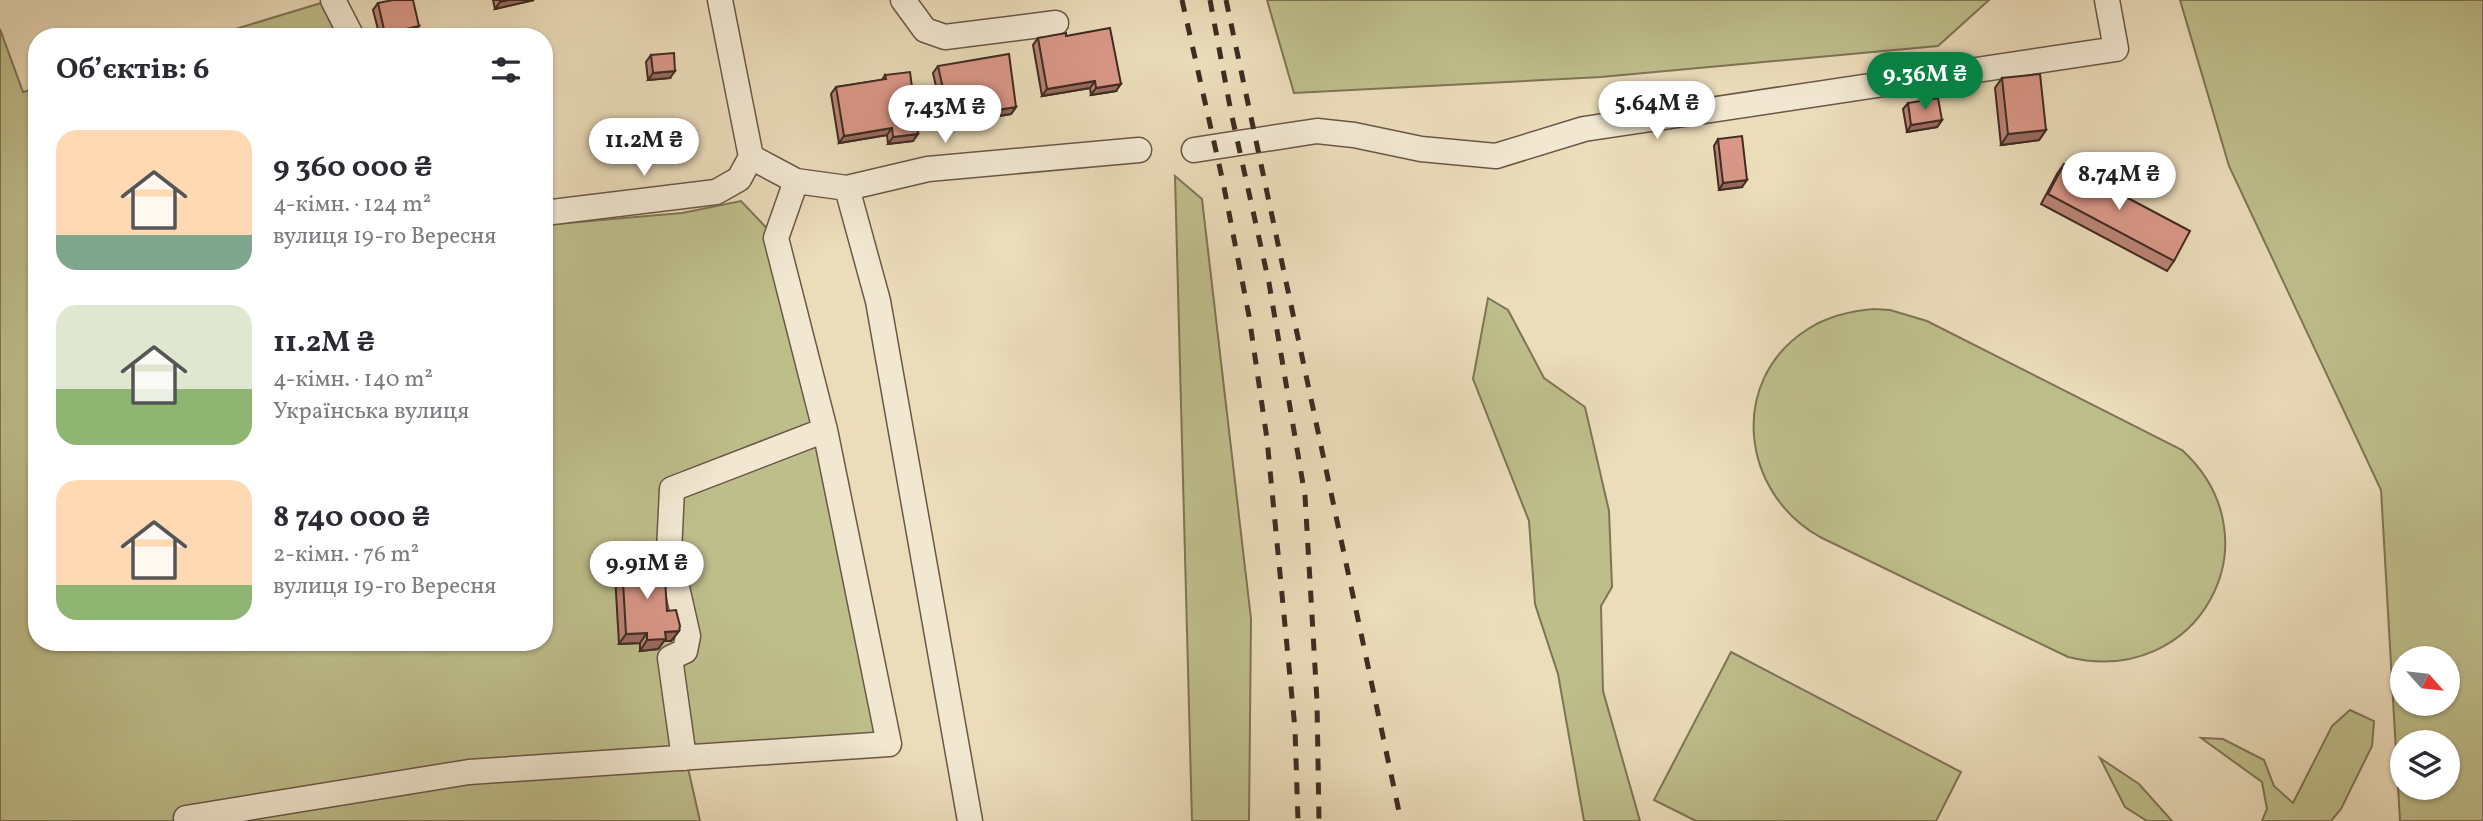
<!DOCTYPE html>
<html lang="uk">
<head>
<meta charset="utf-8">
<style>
  body { margin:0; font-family:Vollkorn,serif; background:#f2f2f3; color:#2b2b33; height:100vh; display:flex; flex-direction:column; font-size:26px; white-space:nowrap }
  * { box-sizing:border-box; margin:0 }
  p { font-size:23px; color:#7c7c81 }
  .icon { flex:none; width:38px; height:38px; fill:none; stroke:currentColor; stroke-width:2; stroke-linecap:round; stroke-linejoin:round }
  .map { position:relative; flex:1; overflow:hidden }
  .details { position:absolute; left:28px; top:28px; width:525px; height:623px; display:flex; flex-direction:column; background:#fff; border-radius:28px; box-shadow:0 2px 5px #0004 }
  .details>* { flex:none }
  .needle { width:46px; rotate:117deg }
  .tools { position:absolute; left:2390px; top:646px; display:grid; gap:14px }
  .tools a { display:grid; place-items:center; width:70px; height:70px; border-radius:50%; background:#fff; box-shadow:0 2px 5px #0004; font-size:35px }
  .price { position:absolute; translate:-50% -60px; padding:0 16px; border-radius:24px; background:#fff; color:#222; font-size:23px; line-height:46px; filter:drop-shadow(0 2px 4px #0008) }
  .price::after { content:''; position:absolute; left:50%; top:42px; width:21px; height:16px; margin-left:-10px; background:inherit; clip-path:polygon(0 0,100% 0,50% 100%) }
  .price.active { background:#0b8043; color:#fff }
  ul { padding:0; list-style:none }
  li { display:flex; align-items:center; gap:21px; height:175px; padding:0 28px }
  li span { display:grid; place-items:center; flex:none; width:196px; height:140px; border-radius:21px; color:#555 }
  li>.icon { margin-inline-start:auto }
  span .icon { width:84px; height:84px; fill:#fffc; stroke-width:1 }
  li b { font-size:30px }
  h2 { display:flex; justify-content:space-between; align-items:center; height:84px; padding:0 28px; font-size:30px }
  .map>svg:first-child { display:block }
  .green { fill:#bebe8b; stroke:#7e7456; stroke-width:2; fill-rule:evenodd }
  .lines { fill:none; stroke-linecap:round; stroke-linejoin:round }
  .minor-casing { stroke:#695747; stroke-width:27 }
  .minor { stroke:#f2e8d2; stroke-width:24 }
  .rail { stroke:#3e2b21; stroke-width:5; stroke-dasharray:12 12; stroke-linecap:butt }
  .wall { fill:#bb8275; stroke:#3e2b21; stroke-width:2 }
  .shaded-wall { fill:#996a5f; stroke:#3e2b21; stroke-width:2 }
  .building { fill:#da9788; stroke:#3e2b21; stroke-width:2 }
</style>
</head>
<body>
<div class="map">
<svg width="2483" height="821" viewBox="0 0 2483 821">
  <rect width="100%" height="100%" fill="#ebdcba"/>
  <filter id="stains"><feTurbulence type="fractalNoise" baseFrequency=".00286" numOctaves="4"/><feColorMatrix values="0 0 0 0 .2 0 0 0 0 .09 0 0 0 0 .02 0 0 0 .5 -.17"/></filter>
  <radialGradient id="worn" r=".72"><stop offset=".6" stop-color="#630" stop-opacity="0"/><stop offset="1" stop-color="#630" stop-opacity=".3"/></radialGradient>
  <path class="green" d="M1267,0H1989L1938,46L1601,77L1294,93Z
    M2180,0H2483V821H2400L2381,490L2229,166ZM2403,658H2448V704H2403ZM2403,742H2448V788H2403Z
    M321,3L338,37H209Z
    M0,29L23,92L37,88V642H544V225L682,213L741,201L776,238L889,744L688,768L700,821H0Z
    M1175,176L1202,199L1251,619L1249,821H1192Z
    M1488,298L1508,310L1544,378L1585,407L1609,511L1612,587L1601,606L1603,691L1640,821H1584L1558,674L1535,604L1529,521L1473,379Z
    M1874,309L1890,310L1927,321L2182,450C2280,540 2198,689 2068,657L1820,537C1741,493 1727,380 1808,329C1828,316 1850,311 1874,309Z
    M1731,652L1961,772L1936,821H1696L1654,800Z
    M2350,710L2374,721L2372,746L2341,809L2331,821H2262L2267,809L2262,782L2201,738L2223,739L2264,760L2274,786L2293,803L2332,726Z
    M2100,758L2139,784L2172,821H2147L2125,807Z"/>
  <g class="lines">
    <defs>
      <path id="minor" d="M333,0L352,37
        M720,0L751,157
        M903,0L925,30L945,37L1056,23
        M1194,150L1317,131L1354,135L1421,149L1496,156L1584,129L2116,49L2107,0
        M751,157L796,181L847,188L928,169L1139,150
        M847,188L878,301L970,821
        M544,213L716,192L739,179L751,157
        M684,758L670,658L685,651L688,636L669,552L672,489L825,430
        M186,818L469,772L889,744L825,430L776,238L796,181"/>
    </defs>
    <use href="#minor" class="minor-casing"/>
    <use href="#minor" class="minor"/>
    <path class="rail" d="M1182,0L1223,182L1249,316L1267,439L1295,729L1298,821
      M1210,0L1231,112L1269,283L1305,496L1317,701L1319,821
      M1226,0L1401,821"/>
  </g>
  <path class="wall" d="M493,0H534L495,9Z
    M378,3L419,26L414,33L398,37H380L373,10Z
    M1066,36L1116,91L1091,95L1090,88L1042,96L1033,45L1038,38Z
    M651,55L670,78L648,80L646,62Z
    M938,66L1016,107L1011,114L992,117L991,112L944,123L933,73Z
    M885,75L913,141L888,144L887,135L839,143L831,94L836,87L882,80Z
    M2002,78L2046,130L2039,140L2001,145L1995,88Z
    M1908,103L1942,120L1937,127L1907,132L1903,109Z
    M1718,139L1742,187L1719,190L1714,146Z
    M2064,164L2174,261L2167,271L2041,204L2057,174Z
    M622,565L667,611L679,631L671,641H664L658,649L640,651V643L619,644L615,575Z"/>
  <path class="shaded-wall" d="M509,0H534L495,9L500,2Z
    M419,26L414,33L398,37H383L385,34Z
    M675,71L670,78L648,80L653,73Z
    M1095,81L1090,88L1042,96L1047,89Z
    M1121,84L1116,91L1091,95L1096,88Z
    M996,105L991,112L944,123L949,116Z
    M1016,107L1011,114L992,117L997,110Z
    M1942,120L1937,127L1907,132L1911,125Z
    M892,128L887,135L839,143L844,136Z
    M2046,130L2039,140L2001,145L2008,134Z
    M918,134L913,141L888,144L893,137Z
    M1747,180L1742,187L1719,190L1723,183Z
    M679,631L671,641H664L658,649L640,651L647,640L665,632Z
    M647,633L640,643L619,644L626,634Z"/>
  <path class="building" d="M393,0H413L419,26L385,34L378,3Z
    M1110,28L1121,84L1096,88L1095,81L1047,89L1038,38L1066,33V36Z
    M674,53L675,71L653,73L651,55Z
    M1009,54L1016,107L997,110L996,105L949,116L938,66Z
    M910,72L918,134L893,137L892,128L844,136L836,87L886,79L885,75Z
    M2040,74L2046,130L2008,134L2002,78Z
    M1938,98L1942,120L1911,125L1908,103Z
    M1742,136L1747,180L1723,183L1718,139Z
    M2064,164L2190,231L2174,261L2048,194Z
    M664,562L667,611L676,610L680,626L679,631L665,632L666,639L647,640V633L626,634L622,565Z"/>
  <rect width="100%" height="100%" filter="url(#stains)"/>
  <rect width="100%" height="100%" fill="url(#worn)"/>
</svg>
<div class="tools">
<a><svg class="needle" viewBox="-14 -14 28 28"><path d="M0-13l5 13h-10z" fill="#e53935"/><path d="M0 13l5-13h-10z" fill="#7c7c81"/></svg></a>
<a><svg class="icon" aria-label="layers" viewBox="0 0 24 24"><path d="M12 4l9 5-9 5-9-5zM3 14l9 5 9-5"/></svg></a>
</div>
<b class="price active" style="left:1925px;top:112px">9.36M ₴</b>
<b class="price" style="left:1657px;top:141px">5.64M ₴</b>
<b class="price" style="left:945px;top:145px">7.43M ₴</b>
<b class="price" style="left:644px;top:178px">11.2M ₴</b>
<b class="price" style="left:2119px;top:212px">8.74M ₴</b>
<b class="price" style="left:647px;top:601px">9.91M ₴</b>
<section class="details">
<h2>Об’єктів: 6<svg class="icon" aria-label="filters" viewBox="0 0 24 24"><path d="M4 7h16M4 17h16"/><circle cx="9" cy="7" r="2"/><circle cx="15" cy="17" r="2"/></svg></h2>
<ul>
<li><span style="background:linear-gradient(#ffd9b3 75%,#7fa58c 0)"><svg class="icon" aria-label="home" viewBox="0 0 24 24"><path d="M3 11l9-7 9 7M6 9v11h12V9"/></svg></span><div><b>9 360 000 ₴</b><p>4-кімн. · 124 m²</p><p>вулиця 19-го Вересня</p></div></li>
<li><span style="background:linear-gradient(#dfe7d0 60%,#8fb573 0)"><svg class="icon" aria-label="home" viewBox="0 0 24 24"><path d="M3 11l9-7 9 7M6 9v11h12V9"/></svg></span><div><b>11.2M ₴</b><p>4-кімн. · 140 m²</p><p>Українська вулиця</p></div></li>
<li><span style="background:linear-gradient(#ffd9b3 75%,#8fb573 0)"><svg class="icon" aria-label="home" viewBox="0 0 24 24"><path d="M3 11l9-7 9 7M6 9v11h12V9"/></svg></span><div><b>8 740 000 ₴</b><p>2-кімн. · 76 m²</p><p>вулиця 19-го Вересня</p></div></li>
</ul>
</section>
</div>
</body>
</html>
